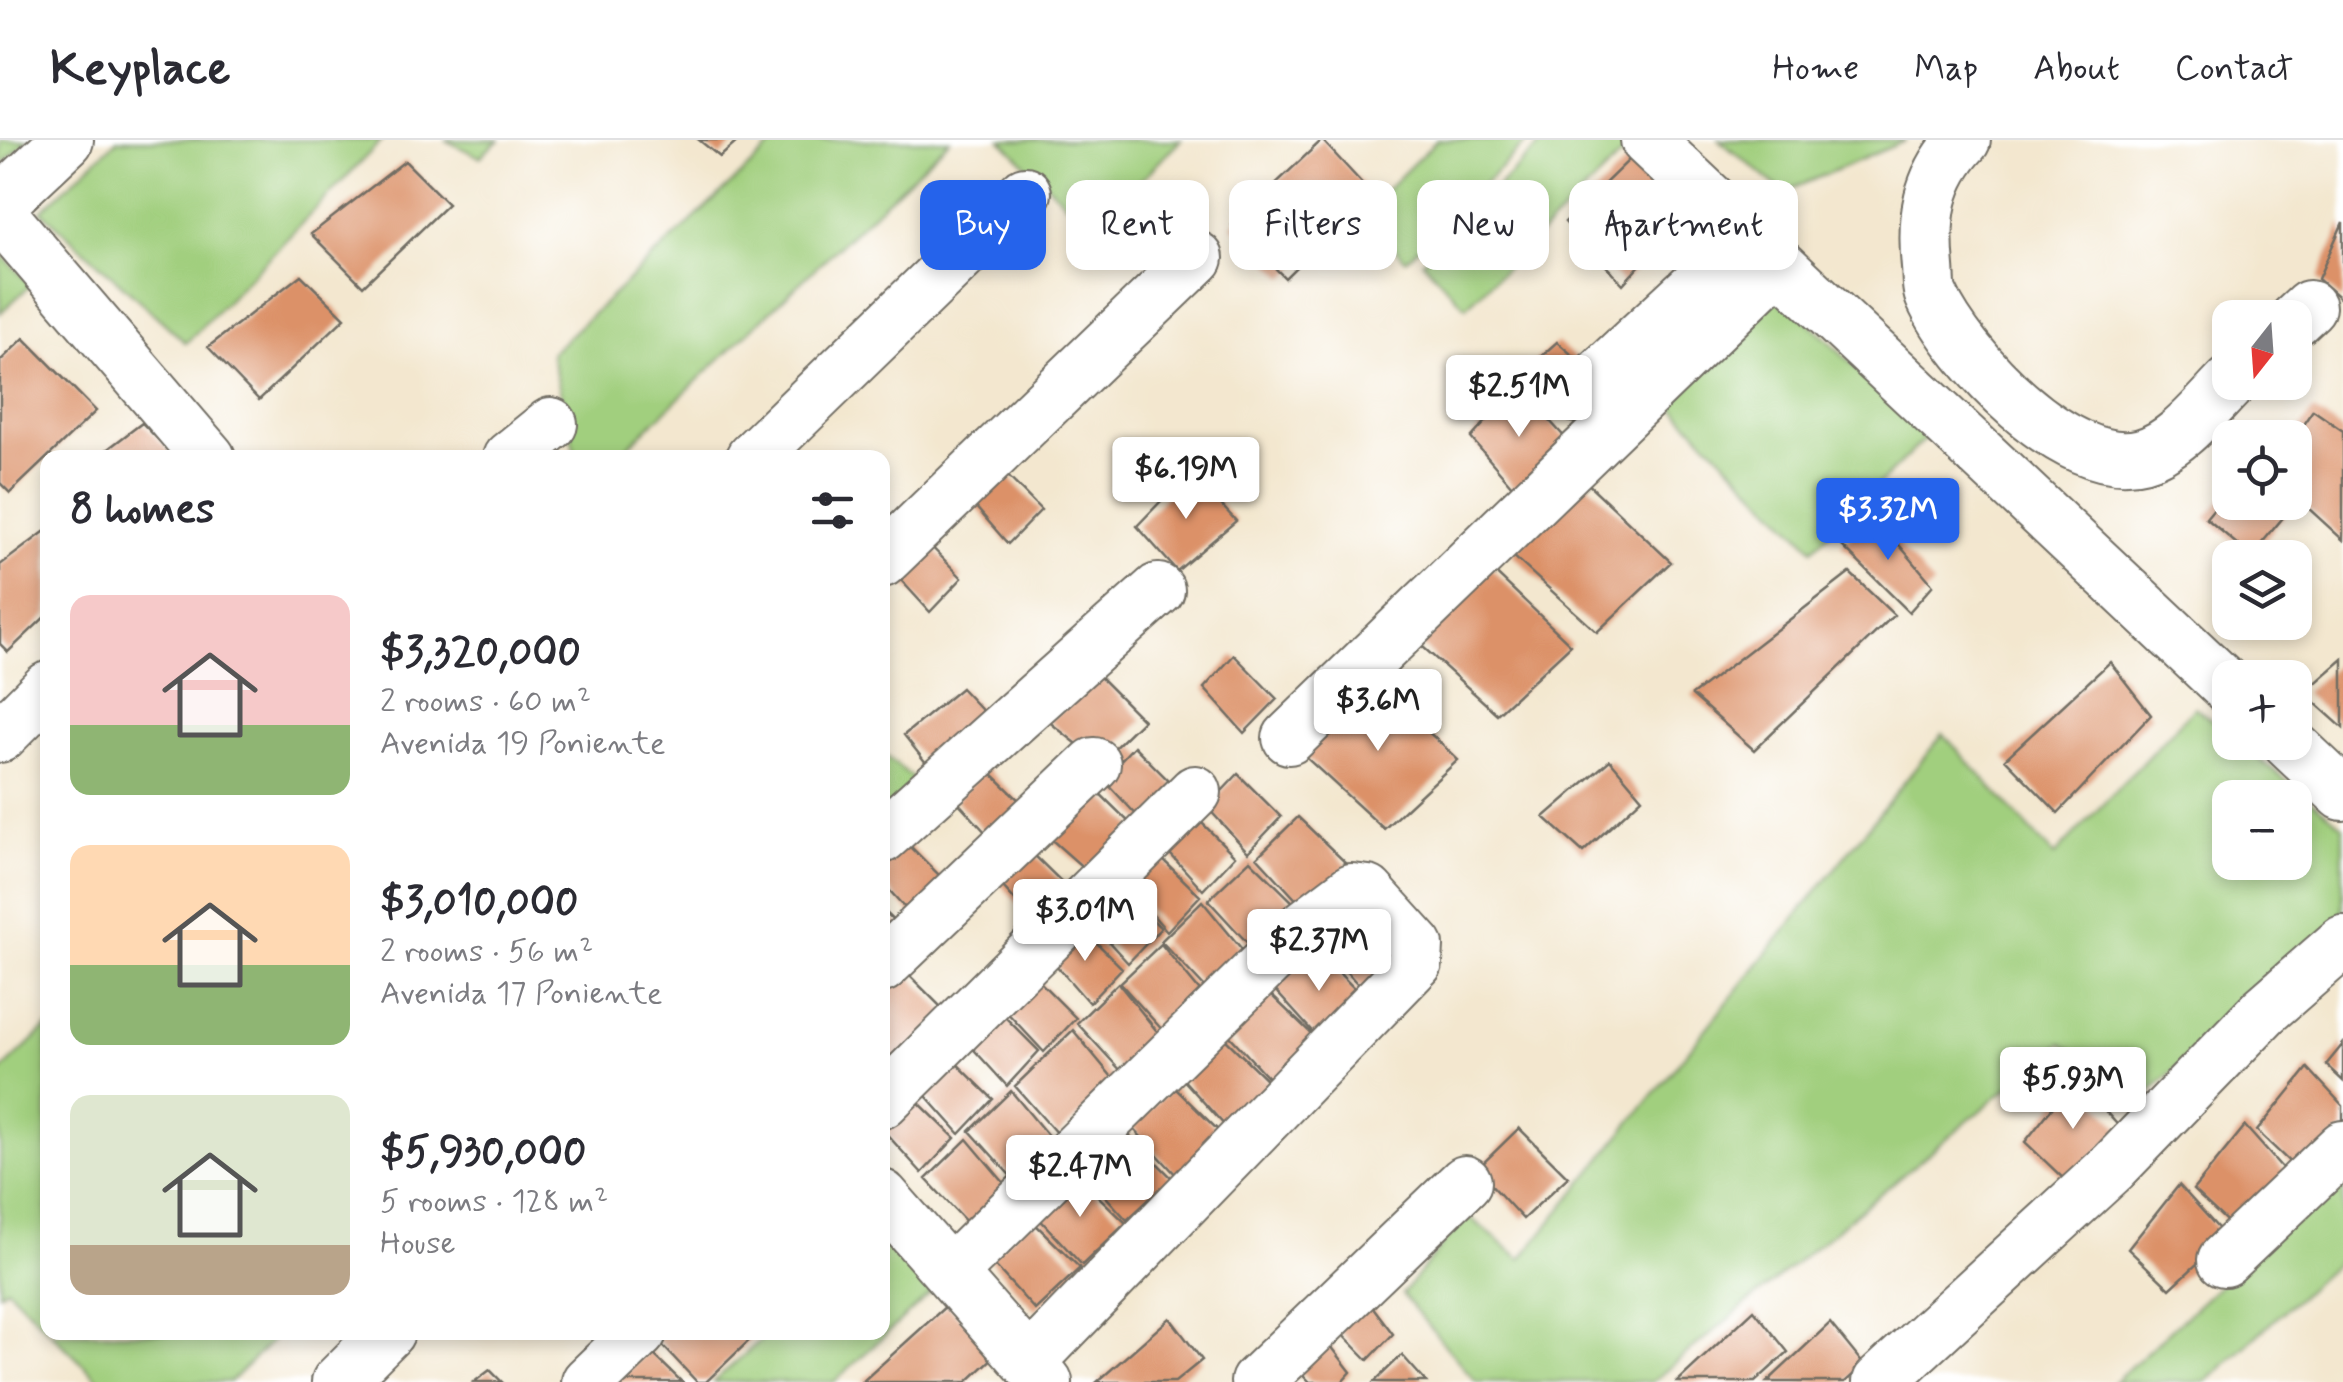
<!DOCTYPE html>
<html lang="en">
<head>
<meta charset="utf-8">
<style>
  body { margin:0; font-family:Mynerve,sans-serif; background:#f7f7f7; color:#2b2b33; height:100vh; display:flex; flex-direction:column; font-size:38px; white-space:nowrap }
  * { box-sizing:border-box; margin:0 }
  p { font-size:32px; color:#7c7c81 }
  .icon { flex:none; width:55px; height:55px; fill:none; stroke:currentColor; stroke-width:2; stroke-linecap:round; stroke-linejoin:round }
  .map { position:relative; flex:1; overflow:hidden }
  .drawer { position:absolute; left:40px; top:310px; width:850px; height:890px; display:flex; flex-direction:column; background:#fff; border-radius:20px; box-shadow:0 5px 15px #0003 }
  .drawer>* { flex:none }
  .banner { position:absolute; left:920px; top:40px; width:950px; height:90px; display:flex; gap:20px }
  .needle { width:65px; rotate:197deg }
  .controls { position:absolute; left:2212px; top:160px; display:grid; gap:20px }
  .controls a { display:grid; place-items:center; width:100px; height:100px; border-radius:20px; background:#fff; box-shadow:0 5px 15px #0003; font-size:50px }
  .price { position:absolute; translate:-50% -85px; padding:0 22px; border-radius:10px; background:#fff; color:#222; font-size:32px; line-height:65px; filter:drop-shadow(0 2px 5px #0008) }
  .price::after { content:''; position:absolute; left:50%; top:60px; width:30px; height:22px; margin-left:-15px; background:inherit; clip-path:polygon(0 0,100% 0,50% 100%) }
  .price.active { background:#2563eb; color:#fff }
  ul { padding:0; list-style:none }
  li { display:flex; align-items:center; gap:30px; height:250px; padding:0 30px }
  li span { display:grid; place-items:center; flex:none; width:280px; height:200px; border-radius:20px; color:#555 }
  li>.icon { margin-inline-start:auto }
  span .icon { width:120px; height:120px; fill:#fffc; stroke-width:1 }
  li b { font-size:42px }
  h2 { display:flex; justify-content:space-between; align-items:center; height:120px; padding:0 30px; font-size:42px }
  .pill { padding:0 35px; border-radius:20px; background:#fff; box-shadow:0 5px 15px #0003; font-size:35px; line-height:90px }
  .pill.active { background:#2563eb; color:#fff }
  header { display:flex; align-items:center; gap:60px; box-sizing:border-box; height:140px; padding:0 50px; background:#fff; border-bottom:2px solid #e1e1e2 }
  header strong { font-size:48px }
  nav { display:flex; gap:55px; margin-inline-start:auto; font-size:35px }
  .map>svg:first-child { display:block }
  .green { fill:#a1cf7e; stroke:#667d54; stroke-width:2.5; fill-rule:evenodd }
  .building { fill:#dc9168 }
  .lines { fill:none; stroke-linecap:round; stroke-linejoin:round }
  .minor-casing { stroke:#716d64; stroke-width:56 }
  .minor { stroke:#fff; stroke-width:52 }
</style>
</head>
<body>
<header>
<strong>Keyplace</strong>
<nav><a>Home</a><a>Map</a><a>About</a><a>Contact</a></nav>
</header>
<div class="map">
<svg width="2343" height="1242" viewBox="0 0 2343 1242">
  <rect width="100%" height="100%" fill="#fff"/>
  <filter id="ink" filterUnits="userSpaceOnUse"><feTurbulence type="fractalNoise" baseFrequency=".01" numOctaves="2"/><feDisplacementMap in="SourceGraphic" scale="20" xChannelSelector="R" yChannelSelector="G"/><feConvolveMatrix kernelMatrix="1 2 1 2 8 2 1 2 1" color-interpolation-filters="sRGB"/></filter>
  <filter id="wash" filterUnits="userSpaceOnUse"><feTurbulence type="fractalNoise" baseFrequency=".0048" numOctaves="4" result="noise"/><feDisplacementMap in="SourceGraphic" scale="40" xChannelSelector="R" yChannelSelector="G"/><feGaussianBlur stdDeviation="2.25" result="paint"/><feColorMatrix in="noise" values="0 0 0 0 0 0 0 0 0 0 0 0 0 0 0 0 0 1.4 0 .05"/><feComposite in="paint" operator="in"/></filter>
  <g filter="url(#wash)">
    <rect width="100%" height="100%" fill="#f3e7cf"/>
    <path class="green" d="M0,0H28L1,26Z
      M117,0H382L186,203L41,71Z
      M445,0H499L480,17Z
      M778,0H950L617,317H576L551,213Z
      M1001,0H1181L1092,89Z
      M1437,0H1529L1406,120L1362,74Z
      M1545,0H1621L1629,8L1466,167L1422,121Z
      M1719,0H1907L1784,52Z
      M0,113L31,145L0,173Z
      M1776,150L1927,297L1813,409L1664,258Z
      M2195,567L2230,595V602L2239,603L2343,686V778L2142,959L2062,903L1652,1242H1476L1402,1154L1467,1075L1521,1119L1943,594L2054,716ZM2230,658H2295V722H2230Z
      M883,614L920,644L883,682Z
      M47,887V1189L7,1148L0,1153V932Z
      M2343,1032V1117L2206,1242H2114Z
      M882,1092L932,1152L834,1242H713L769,1193L882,1192Z
      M51,1193H280L230,1242H101Z"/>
    <g id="blocks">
      <path class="building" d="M699,0H739L720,17Z
        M1322,0L1371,53L1285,138L1232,85Z
        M1631,18L1689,71L1623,144L1565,82Z
        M405,21L448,64L363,146L311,94Z
        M2343,82V161L2318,139Z
        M301,135L345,178L259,260L208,207Z
        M24,198L96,271L10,353L0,343V221Z
        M1557,202L1584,225L1542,265L1521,234Z
        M1518,246L1569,302L1518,353L1471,298Z
        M2313,270L2343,291V400L2295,356V296Z
        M142,283L176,318H96Z
        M998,326L1041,370L1008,404L968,358Z
        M1190,331L1236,381L1177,431L1137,386Z
        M1582,338L1671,422L1597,492L1512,415Z
        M2230,349V362H2274L2286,374L2251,416L2206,378Z
        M1873,374L1933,445L1909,472L1841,405Z
        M48,389V474L8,512L0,504V425Z
        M919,394L962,438L930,472L889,427Z
        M1483,421L1571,505L1497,574L1413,498Z
        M1850,433L1894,475L1754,610L1692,555Z
        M1234,515L1277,559L1244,593L1204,548Z
        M2343,519V588L2304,553Z
        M2110,522L2151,575L2058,673L2005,619Z
        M1370,536L1458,620L1384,689L1300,612Z
        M1100,537L1143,580L1100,622L1048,581Z
        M961,548L993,582L934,633L904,595Z
        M1134,606L1177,649L1144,683L1103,639Z
        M1610,620L1642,658L1583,712L1544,677Z
        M986,628L1030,671L997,705L956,660Z
        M1238,634L1281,677L1248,712L1207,667Z
        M1090,644L1134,687L1087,731L1045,694Z
        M1192,673L1235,716L1203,750L1162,705Z
        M1298,677L1348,725L1303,767L1257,717Z
        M906,702L949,745L916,780L882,742V727Z
        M1027,708L1070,750L1037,785L997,740Z
        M1156,713L1200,756L1167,791L1127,746Z
        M1250,720L1299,768L1254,810L1208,760Z
        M1117,745L1161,788L1128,823L1087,778Z
        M1202,761L1245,813L1208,851L1161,801Z
        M1362,763L1412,811L1367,854L1321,804Z
        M882,769L903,789L882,811Z
        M1079,785L1122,828L1089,863L1049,817Z
        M1161,804L1203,855L1166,894L1120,843Z
        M1315,809L1364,858L1320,900L1274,849Z
        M904,830L947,873L882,937V851Z
        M1033,835L1076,878L1044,912L1002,867Z
        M1118,843L1160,895L1123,933L1077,883Z
        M1270,854L1319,901L1274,944L1228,894Z
        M996,868L1039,911L1007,946L966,901Z
        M1073,890L1116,942L1058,995L1015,946Z
        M1223,897L1272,945L1227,988L1181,937Z
        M2343,904V941L2326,925Z
        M949,916L993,959L960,994L919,948Z
        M2308,928L2343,966V990L2299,1031L2257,991Z
        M2076,938L2122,990L2067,1042L2025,1002Z
        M1173,946L1223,995L1178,1037L1132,987Z
        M1011,951L1054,1003L1016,1042L970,991Z
        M911,955L955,998L922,1033L882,989Z
        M2245,986L2291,1038L2236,1090L2193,1050Z
        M1519,988L1568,1037L1523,1079L1477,1029Z
        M1123,989L1172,1038L1127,1080L1081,1029Z
        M967,999L1010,1050L973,1089L926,1039Z
        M1076,1035L1126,1083L1082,1125L1035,1074Z
        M2179,1045L2226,1097L2170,1149L2128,1109Z
        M1030,1079L1080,1128L1035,1170L989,1119Z
        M1366,1158L1393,1194L1368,1220L1331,1182Z
        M947,1165L997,1214L967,1242H862Z
        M1754,1170L1788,1212L1755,1242H1677Z
        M1170,1178L1202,1220L1175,1242H1097Z
        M1830,1183L1864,1225L1845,1242H1767Z
        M650,1192H758L706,1242H697Z
        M1324,1197L1351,1232L1342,1242H1310L1290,1221Z
        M649,1210L682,1242H615Z
        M1402,1215L1426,1242H1374Z
        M490,1230L502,1242H474Z"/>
    </g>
  </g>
  <g filter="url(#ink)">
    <use href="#blocks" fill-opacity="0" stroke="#716d64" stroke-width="2.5"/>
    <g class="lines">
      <defs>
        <path id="minor" d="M1647,0L2230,549
          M1964,0C1928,38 1923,77 1928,127C1929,137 1928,149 1932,157C1959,217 2068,335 2142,315C2177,306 2206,267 2231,242
          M0,63L67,0
          M0,74L209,318
          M2295,180L2309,167
          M1577,256L1749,96
          M509,318L551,284
          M752,318L1025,53
          M882,421L1197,118
          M0,596L48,548
          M1289,598L1778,125
          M2288,602L2343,654
          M882,697L1158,450
          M882,826L1094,624
          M882,962L1195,652
          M882,1056L1046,1242
          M2224,1120L2343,1007
          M950,1133L1303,787L1352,750L1368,752L1417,806L1416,823L1029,1222
          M338,1242L388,1192
          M588,1242L640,1192
          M1257,1242L1465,1042
          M1879,1242L2113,1027L2264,871L2343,802"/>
      </defs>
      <use href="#minor" class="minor-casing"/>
      <use href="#minor" class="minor"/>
    </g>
  </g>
</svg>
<div class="controls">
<a><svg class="needle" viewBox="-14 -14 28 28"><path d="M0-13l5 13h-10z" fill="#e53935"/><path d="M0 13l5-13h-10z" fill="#7c7c81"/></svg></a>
<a><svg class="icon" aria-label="locate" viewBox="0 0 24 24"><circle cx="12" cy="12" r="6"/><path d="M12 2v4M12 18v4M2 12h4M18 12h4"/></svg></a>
<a><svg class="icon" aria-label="layers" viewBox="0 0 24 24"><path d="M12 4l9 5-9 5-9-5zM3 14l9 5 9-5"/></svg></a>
<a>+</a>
<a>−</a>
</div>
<b class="price" style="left:1519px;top:300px">$2.51M</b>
<b class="price" style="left:1186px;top:382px">$6.19M</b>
<b class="price active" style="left:1888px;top:423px">$3.32M</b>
<b class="price" style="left:1378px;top:614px">$3.6M</b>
<b class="price" style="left:1085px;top:824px">$3.01M</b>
<b class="price" style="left:1319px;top:854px">$2.37M</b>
<b class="price" style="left:2073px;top:992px">$5.93M</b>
<b class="price" style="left:1080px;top:1080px">$2.47M</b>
<div class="banner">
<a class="pill active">Buy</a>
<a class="pill">Rent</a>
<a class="pill">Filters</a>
<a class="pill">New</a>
<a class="pill">Apartment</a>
</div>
<section class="drawer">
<h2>8 homes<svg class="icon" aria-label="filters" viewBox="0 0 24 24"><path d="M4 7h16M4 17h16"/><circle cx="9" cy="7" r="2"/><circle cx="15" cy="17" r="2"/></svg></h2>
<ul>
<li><span style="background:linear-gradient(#f6c9c9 65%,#8fb573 0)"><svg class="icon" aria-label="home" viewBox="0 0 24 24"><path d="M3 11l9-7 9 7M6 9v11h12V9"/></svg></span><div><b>$3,320,000</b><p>2 rooms · 60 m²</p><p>Avenida 19 Poniente</p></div></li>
<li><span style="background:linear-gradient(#ffd9b3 60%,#8fb573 0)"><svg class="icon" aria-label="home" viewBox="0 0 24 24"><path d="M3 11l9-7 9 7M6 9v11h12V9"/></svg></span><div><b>$3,010,000</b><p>2 rooms · 56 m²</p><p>Avenida 17 Poniente</p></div></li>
<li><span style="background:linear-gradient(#dfe7d0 75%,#b9a48a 0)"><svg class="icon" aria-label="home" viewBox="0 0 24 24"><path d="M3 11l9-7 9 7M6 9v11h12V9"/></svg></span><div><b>$5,930,000</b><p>5 rooms · 128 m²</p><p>House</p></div></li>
</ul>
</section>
</div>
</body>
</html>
